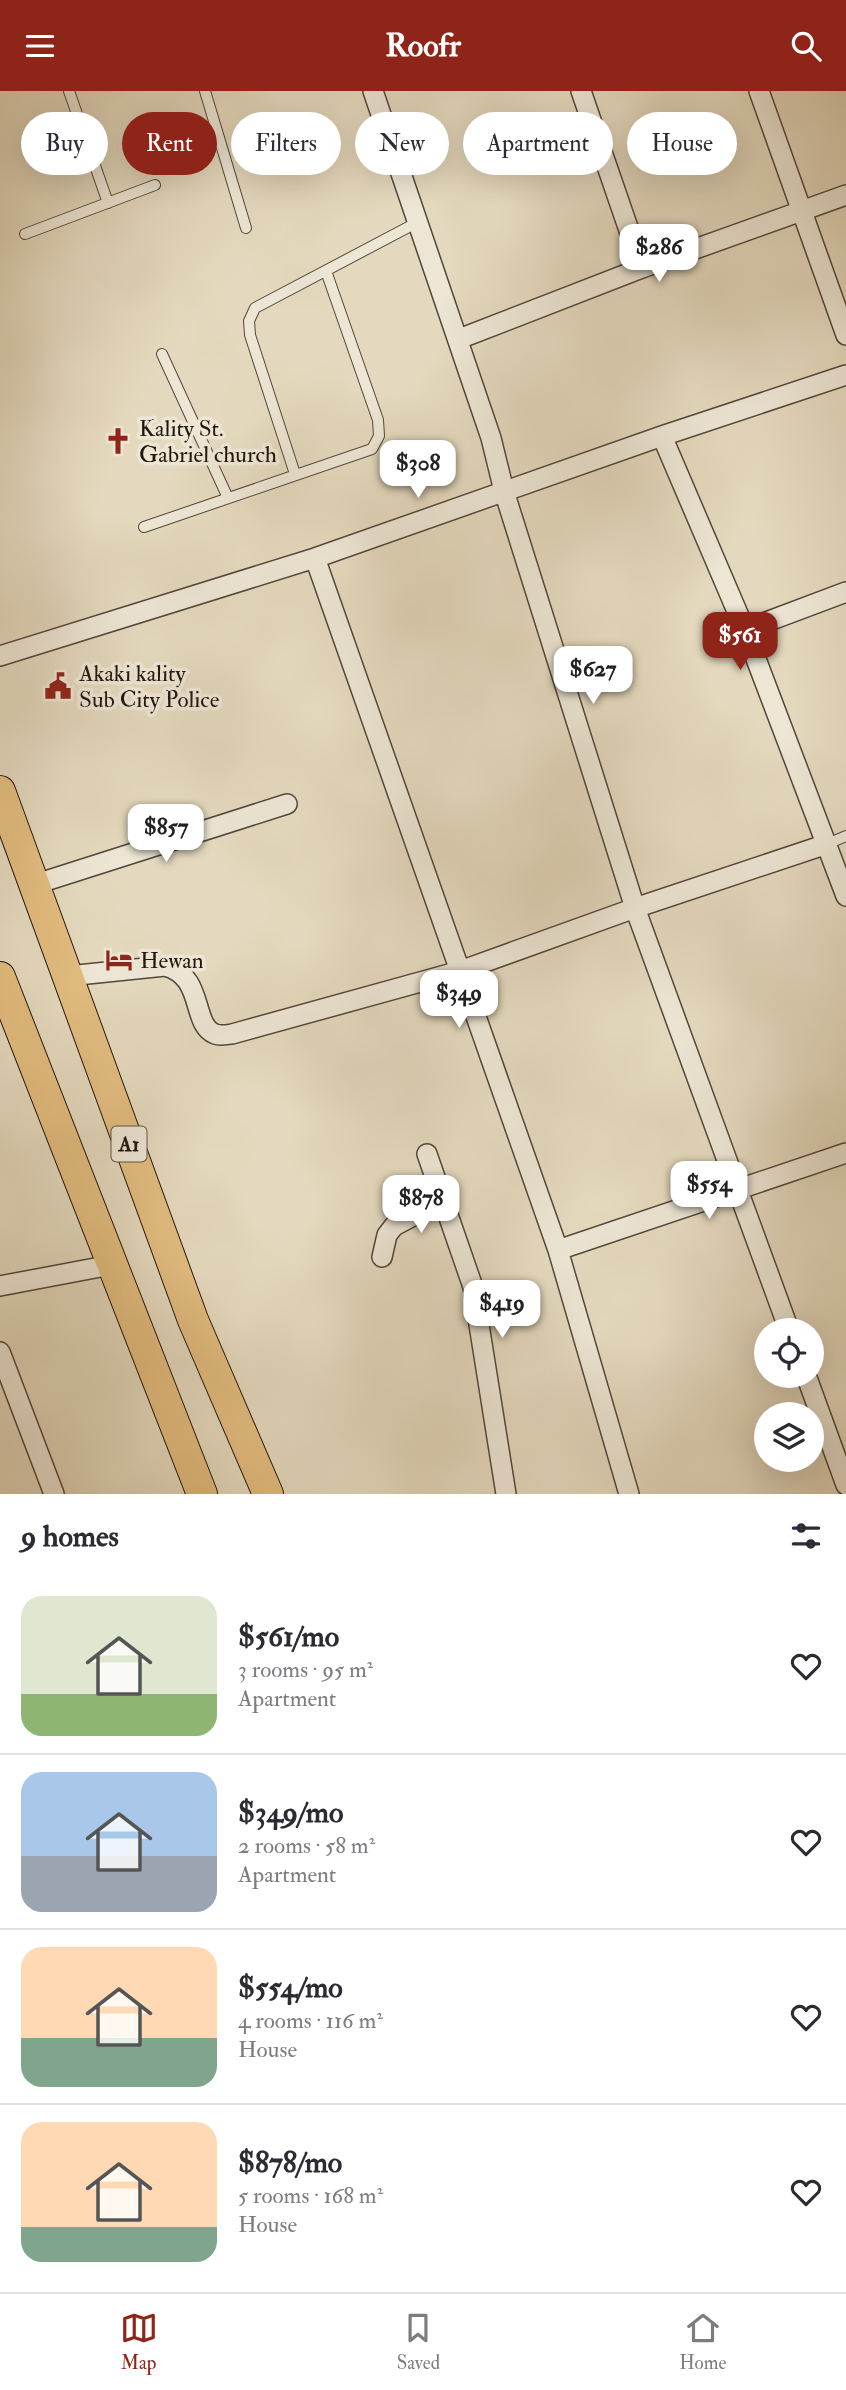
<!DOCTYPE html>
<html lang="en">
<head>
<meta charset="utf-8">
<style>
  body { margin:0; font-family:"IM FELL Double Pica",serif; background:#f2f2f3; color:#2b2b33; height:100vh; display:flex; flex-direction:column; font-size:26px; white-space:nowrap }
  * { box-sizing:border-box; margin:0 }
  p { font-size:23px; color:#7c7c81 }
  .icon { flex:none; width:38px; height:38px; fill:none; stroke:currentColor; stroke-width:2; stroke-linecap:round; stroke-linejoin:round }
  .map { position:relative; height:1403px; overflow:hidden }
  .details { display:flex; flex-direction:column; background:#fff; flex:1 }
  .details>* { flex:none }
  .banner { position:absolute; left:21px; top:21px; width:805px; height:63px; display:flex; gap:14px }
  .fabs { position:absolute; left:754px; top:1227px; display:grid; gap:14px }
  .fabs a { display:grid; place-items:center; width:70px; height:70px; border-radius:50%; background:#fff; box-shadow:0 7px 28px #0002; font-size:35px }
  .price { position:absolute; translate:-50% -60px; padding:0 16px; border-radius:14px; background:#fff; color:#222; font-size:23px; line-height:46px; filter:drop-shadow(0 2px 4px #0008) }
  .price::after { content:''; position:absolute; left:50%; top:42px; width:21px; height:16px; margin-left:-10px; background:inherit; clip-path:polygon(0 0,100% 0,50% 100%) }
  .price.active { background:#8f2418; color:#fff }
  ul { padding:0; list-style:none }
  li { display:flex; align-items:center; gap:21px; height:175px; padding:0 21px }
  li+li { border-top:2px solid #e1e1e2 }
  li span { display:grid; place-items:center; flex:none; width:196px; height:140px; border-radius:21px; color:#555 }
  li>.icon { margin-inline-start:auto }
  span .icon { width:84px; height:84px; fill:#fffc; stroke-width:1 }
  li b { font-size:30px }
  h2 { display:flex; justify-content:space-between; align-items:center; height:84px; padding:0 21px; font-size:30px }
  .chip { padding:0 24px; border-radius:32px; background:#fff; box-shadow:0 7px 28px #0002; font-size:24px; line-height:63px }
  .chip.active { background:#8f2418; color:#fff }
  header { display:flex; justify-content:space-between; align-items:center; height:91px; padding:0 21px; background:#8f2418; color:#fff; font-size:32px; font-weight:800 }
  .tabs { display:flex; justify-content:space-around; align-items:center; height:98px; border-top:2px solid #e1e1e2; background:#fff; font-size:19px; color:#7c7c81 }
  .tabs a { display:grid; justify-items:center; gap:4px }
  .tabs .active { color:#8f2418 }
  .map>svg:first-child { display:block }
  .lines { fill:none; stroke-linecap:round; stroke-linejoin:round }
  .lane-casing { stroke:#53473a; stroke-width:12 }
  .street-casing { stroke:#53473a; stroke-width:22 }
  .primary-casing { stroke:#23160e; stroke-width:32 }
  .lane { stroke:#ede6d5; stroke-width:10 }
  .street { stroke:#ede6d5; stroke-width:19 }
  .primary { stroke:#e2bc7f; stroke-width:30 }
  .labels { text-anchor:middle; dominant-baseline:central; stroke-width:7; stroke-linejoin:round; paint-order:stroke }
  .shield { fill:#ede6d5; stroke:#60544a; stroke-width:2 }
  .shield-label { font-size:21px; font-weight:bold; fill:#23160e }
  .poi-label { font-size:23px; fill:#23160e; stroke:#ede6d5; text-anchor:start }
</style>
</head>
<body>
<header><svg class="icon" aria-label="menu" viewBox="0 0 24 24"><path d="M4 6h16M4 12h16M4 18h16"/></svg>Roofr<svg class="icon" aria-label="search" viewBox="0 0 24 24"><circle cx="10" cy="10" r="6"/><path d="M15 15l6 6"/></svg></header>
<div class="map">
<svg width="846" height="1403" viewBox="0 0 846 1403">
  <rect width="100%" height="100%" fill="#e4d9be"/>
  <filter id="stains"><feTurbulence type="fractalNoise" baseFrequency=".00286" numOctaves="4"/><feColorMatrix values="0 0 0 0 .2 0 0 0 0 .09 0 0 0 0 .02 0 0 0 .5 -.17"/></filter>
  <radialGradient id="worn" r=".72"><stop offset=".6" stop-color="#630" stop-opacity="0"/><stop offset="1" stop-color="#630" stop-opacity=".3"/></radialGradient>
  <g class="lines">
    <defs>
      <path id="lane" d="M69,0L108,112
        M205,0L246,137
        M25,143L155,94
        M162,263L228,407
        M295,383L250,244L249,230L255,217L418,131
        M144,436L372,358L379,345L378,329L326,180
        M827,753L846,745"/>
      <path id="street" d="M373,0L491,347L504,400L635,817L789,1239
        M581,0L642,177
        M759,0L846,244
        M459,248L642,177L846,104
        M662,345L745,539L846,805
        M315,467L558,1159L629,1403
        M745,539L846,501
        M0,565L315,467L662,345L846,284
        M33,794L287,713
        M68,885L165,875C205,885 191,934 215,943C220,945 226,944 232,943L460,880L635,817L827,753
        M427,1063L473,1196L506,1403
        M558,1159L846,1062
        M382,1166L387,1144L394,1135L443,1109
        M0,1195L111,1174
        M0,1261L54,1403
        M806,1284L846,1394"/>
      <path id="primary" d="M0,700L193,1229L268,1403
        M0,886L202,1403"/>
    </defs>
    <use href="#lane" class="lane-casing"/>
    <use href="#street" class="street-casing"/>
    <use href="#primary" class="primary-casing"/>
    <use href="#lane" class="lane"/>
    <use href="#street" class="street"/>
    <use href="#primary" class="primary"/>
  </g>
  <defs>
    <symbol id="church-bare" viewBox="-9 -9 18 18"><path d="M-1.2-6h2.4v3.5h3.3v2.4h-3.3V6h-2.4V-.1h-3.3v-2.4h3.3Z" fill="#8f2418" stroke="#ede6d5" stroke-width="2.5" paint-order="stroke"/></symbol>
    <symbol id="civic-bare" viewBox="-9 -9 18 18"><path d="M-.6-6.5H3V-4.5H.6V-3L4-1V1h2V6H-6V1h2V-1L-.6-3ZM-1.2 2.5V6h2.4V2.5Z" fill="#8f2418" stroke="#ede6d5" stroke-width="2.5" paint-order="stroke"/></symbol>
    <symbol id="hotel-bare" viewBox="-9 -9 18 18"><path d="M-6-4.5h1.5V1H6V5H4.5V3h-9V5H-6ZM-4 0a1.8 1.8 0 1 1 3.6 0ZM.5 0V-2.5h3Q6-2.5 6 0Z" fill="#8f2418" stroke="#ede6d5" stroke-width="2.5" paint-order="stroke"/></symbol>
  </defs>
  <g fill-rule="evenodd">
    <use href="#church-bare" x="99" y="331" width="38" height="38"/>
    <use href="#civic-bare" x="39" y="576" width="38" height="38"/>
    <use href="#hotel-bare" x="100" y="850" width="38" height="38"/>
  </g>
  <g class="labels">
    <rect class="shield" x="111.5" y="1035.5" width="35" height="35" rx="5"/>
    <g class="shield-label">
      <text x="129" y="1053">A1</text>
    </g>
    <g class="poi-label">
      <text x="139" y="337">Kality St.<tspan x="139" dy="26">Gabriel church</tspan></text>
      <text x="79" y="582">Akaki kality<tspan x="79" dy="26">Sub City Police</tspan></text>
      <text x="140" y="869">Hewan</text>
    </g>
  </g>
  <rect width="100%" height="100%" filter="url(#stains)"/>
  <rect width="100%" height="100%" fill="url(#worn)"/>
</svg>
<div class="fabs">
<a><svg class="icon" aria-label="locate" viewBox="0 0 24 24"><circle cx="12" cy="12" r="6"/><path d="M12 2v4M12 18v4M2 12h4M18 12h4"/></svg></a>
<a><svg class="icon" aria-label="layers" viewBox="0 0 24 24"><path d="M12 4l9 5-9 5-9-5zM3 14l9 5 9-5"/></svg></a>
</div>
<b class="price" style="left:659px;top:193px">$286</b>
<b class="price" style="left:418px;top:409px">$308</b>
<b class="price active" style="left:740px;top:581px">$561</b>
<b class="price" style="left:593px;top:615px">$627</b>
<b class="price" style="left:166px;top:773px">$857</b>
<b class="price" style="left:459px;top:939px">$349</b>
<b class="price" style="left:709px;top:1130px">$554</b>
<b class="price" style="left:421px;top:1144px">$878</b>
<b class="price" style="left:502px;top:1249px">$419</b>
<div class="banner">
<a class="chip">Buy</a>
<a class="chip active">Rent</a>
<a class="chip">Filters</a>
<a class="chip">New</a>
<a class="chip">Apartment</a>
<a class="chip">House</a>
</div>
</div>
<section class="details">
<h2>9 homes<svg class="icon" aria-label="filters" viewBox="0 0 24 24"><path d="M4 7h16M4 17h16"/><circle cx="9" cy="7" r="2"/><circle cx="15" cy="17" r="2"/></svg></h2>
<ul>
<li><span style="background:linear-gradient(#dfe7d0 70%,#8fb573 0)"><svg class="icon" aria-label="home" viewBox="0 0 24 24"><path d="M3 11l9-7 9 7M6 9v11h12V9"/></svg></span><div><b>$561/mo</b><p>3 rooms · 95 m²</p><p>Apartment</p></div><svg class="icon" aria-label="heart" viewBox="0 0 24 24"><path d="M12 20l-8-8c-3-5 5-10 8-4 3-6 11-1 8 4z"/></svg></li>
<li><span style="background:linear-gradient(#a9c7e8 60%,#9aa5b1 0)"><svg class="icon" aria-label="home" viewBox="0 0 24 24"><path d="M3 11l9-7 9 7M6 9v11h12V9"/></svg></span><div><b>$349/mo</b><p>2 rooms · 58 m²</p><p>Apartment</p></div><svg class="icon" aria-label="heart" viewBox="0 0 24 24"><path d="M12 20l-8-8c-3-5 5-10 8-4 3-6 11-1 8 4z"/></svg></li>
<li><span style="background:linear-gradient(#ffd9b3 65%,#7fa58c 0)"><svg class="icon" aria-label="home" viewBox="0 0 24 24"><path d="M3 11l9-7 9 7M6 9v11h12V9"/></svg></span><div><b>$554/mo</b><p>4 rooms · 116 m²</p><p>House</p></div><svg class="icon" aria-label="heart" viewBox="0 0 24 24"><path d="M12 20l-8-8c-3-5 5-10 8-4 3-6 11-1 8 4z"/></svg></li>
<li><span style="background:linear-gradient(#ffd9b3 75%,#7fa58c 0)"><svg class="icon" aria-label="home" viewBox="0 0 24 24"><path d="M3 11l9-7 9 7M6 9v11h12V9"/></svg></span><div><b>$878/mo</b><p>5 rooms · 168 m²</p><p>House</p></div><svg class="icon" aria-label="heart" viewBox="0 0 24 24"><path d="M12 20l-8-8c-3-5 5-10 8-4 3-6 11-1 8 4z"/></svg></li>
</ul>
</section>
<nav class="tabs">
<a class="active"><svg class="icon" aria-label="map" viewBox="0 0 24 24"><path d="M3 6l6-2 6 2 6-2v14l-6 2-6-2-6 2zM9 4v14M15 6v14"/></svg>Map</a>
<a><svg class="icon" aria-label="saved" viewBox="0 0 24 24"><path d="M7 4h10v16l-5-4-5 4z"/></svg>Saved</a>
<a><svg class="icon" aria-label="home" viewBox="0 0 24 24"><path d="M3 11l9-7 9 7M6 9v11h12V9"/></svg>Home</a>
</nav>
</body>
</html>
